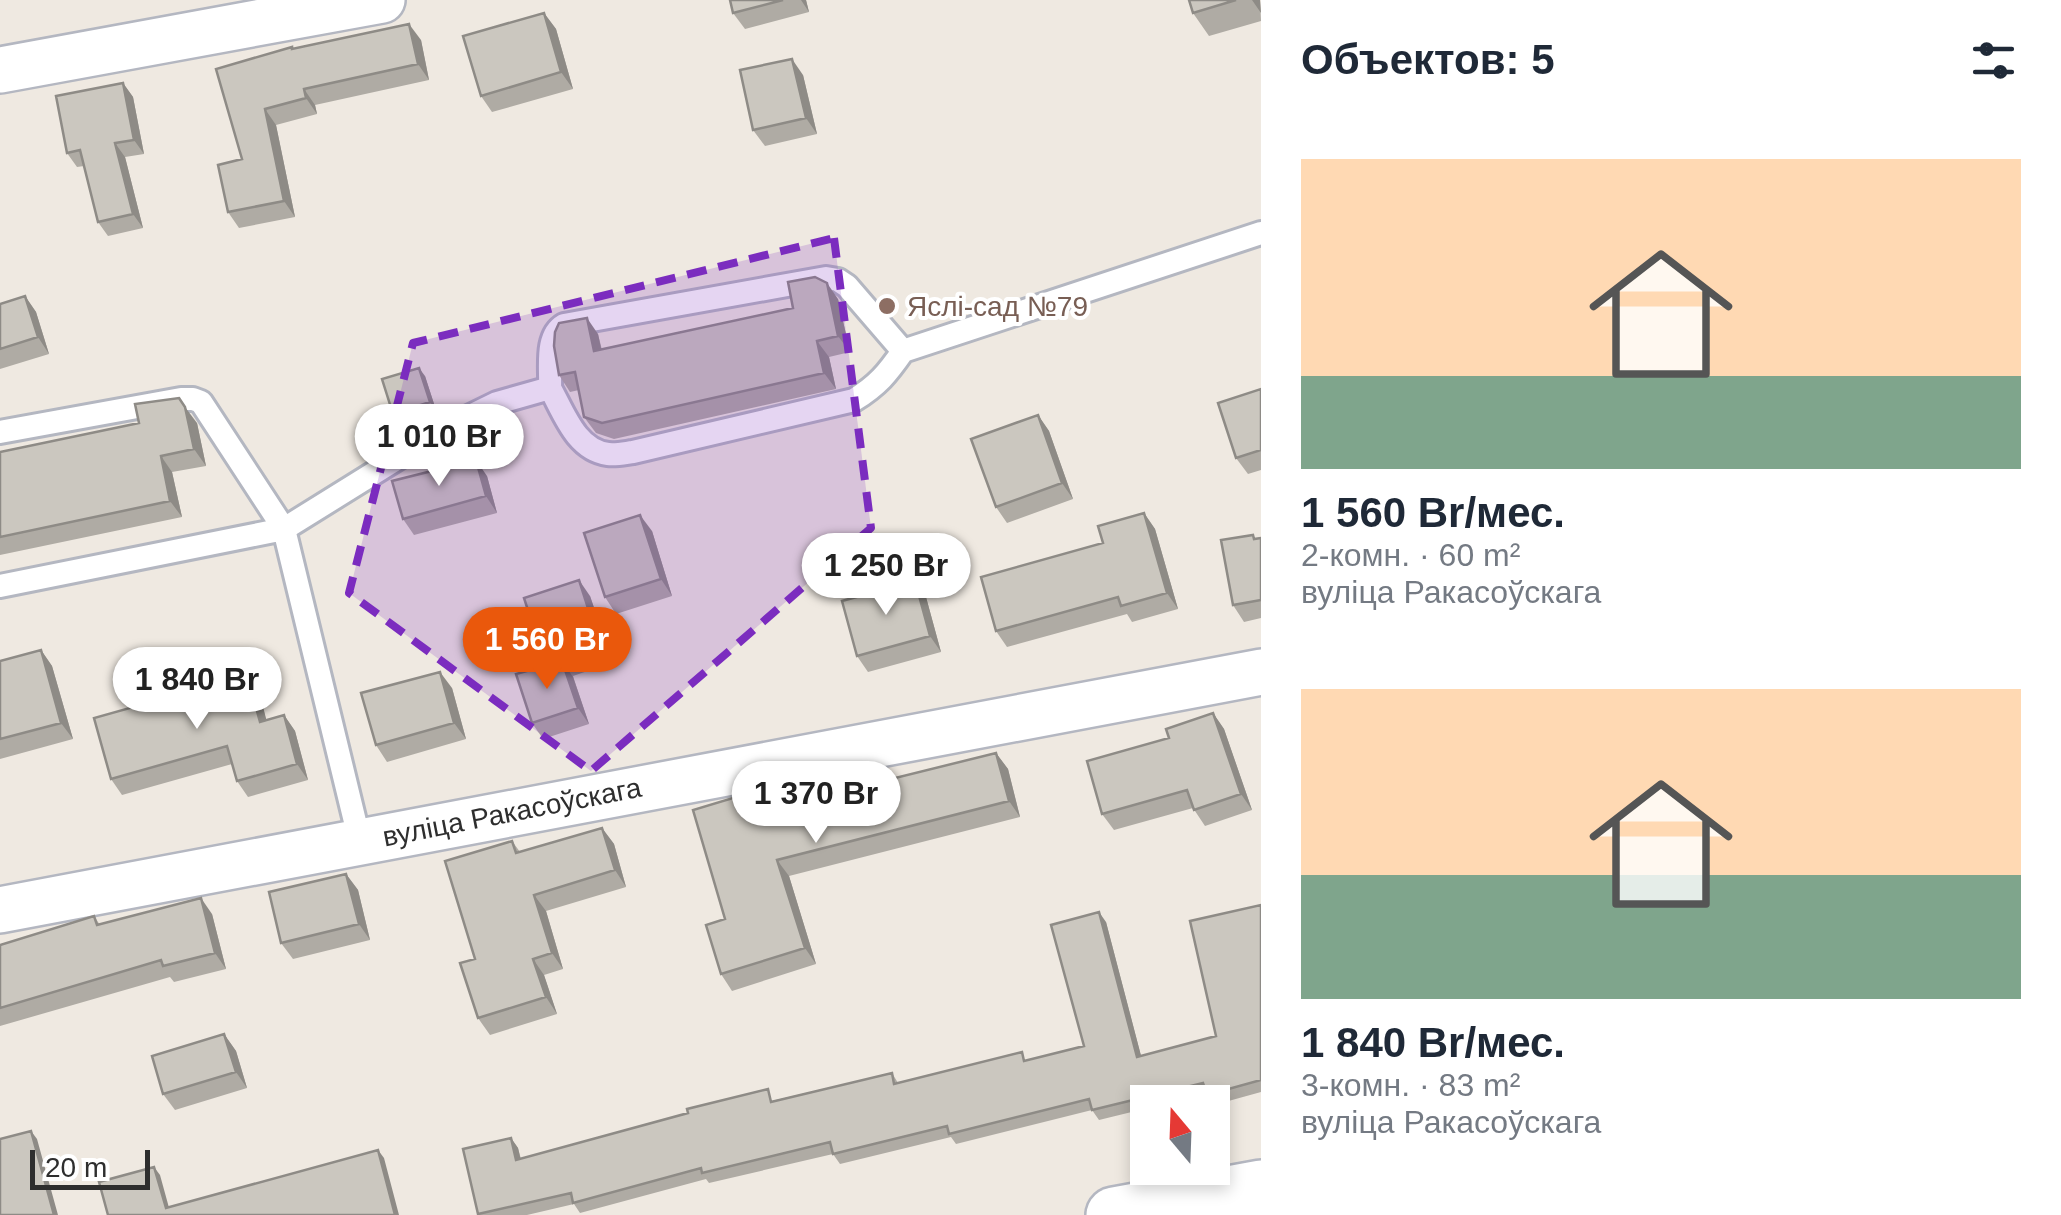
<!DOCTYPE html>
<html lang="ru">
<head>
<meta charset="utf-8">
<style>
  body { margin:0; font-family:Helvetica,sans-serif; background:#f6f6f7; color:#1f2937; height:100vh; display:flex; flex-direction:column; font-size:38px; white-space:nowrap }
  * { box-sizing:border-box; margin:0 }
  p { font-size:32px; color:#747a83 }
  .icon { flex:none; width:55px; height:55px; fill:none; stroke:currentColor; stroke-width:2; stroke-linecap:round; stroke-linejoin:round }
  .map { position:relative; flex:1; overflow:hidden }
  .details { display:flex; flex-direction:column; background:#fff; width:800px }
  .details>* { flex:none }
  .needle { width:65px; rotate:341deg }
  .controls { position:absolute; left:1130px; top:1085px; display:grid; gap:20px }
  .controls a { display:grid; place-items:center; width:100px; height:100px; border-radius:0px; background:#fff; box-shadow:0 5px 15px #0003; font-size:50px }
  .scale { position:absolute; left:30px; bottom:25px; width:120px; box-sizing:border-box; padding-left:10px; border:5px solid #2e2e2e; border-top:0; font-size:28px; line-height:35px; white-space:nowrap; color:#2e2e2e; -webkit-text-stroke:8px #fff; paint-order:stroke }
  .price { position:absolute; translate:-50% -85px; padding:0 22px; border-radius:35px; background:#fff; color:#222; font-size:32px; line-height:65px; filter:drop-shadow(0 2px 5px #0008) }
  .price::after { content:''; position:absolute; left:50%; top:60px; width:30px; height:22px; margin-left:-15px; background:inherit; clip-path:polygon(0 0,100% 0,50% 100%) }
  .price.current { background:#ea580c; color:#fff }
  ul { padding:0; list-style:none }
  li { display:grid; align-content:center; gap:20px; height:530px; padding:0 40px }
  li span { display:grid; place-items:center; height:310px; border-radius:0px; color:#555 }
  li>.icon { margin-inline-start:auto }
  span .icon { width:180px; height:180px; fill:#fffc; stroke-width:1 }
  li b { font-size:42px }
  h2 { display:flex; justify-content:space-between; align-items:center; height:120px; padding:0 40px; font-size:42px }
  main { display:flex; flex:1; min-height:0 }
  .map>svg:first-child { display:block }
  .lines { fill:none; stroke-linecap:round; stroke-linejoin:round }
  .lane-casing { stroke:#b4b7c1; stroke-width:28 }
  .street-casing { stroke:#b4b7c1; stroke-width:50 }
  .secondary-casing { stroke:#b4b7c1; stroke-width:60 }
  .lane { stroke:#fff; stroke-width:22 }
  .street { stroke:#fff; stroke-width:45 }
  .secondary { stroke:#fff; stroke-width:55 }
  .wall { fill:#afaba4 }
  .shaded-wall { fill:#8e8b86 }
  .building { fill:#cbc7bf; stroke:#8e8b86; stroke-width:2.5 }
  .marked { fill:#7b2cbf; fill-opacity:0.2; stroke:#7b2cbf; stroke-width:8; stroke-dasharray:20 12; stroke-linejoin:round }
  .education-dot { fill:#8d6e63; stroke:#fff; stroke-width:4 }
  .labels { text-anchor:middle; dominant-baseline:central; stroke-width:8; stroke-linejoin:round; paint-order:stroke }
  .education-label { font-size:28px; fill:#785e54; stroke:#fff; text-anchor:start }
  .street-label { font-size:28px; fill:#2e2e2e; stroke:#fff }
</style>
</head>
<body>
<main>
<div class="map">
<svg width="1261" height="1215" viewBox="0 0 1261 1215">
  <rect width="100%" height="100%" fill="#efe9e1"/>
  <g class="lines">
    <defs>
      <path id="lane" d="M550,388C551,368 545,336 564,325L826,278L838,280L847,286L903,351
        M0,432L181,399H193L201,402L284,529L360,842
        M0,586L284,529L448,427L497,403L550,388C564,413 576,450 608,454C616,455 625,453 633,452L854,400C878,385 887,374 903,351L1261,233"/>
      <path id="street" d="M0,70L382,0
        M0,910L1261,672"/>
      <path id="secondary" d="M1114,1215L1261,1188"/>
    </defs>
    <use href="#lane" class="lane-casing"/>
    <use href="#street" class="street-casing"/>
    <use href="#secondary" class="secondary-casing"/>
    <use href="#lane" class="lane"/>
    <use href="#street" class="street"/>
    <use href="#secondary" class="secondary"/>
  </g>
  <path class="wall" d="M730,0H806L809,12L745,29L733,13Z
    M1189,0H1260L1261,21L1209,36L1193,13Z
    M544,13L556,29L573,89L492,112L481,96Z
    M421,40L429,80L315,105L317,114L276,125L295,217L239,228L228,212L242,159L293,49Z
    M803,75L817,134L765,146L753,130Z
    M123,83L133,97L144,154L125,157L143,228L108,236L98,222L84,166L77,167L67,153Z
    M25,296L36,312L49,354L0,369V304Z
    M838,299L850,352L829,357L836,389L614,439L596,433L584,417L579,390L570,392L559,375L598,334L602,350Z
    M425,376L436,410L399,422L393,414Z
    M1261,389V470L1248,474L1236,458Z
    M1038,415L1049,431L1073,499L1007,523L996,507Z
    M197,423L206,466L172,472L182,517L0,555V452Z
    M487,476L497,513L414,535L403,519Z
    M1144,513L1155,529L1178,609L1132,622L1127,614L1007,647L996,631L1103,543Z
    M652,531L672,596L616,614L605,597Z
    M1261,538V618L1244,622L1233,605L1256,539Z
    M590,596L607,646L596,649L602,666L573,676L589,724L543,739L532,723L546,666Z
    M926,597L941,652L868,672L857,656Z
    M41,650L52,666L73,739L0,759V661Z
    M452,688L466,739L387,762L376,745Z
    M259,691L266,720L284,715L295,731L308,780L248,797L237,781L232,764L122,795L111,779Z
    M1213,713L1224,729L1252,810L1205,826L1193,808L1114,830L1102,814L1169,738Z
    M996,753L1008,769L1020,817L789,876L816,964L732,991L721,974L756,791L768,810Z
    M602,828L614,844L626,887L546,911L563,969L544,975L557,1014L490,1035L478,1018L475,959L512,841L520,852Z
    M346,874L358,890L370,940L293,959L281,943Z
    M1261,905V1092L1214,1105L1206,1094L1170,1102H1148V1108L1099,1120L1092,1110L956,1144L951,1137L840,1164L833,1154L709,1183L706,1179L580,1213L574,1204L527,1215H478L511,1138L518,1148L521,1159L892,1073L898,1083L1027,1060L1084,1046L1106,922L1141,1056L1216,1036Z
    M212,914L226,969L174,982L170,977L0,1026V945L94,916L100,925Z
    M224,1034L236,1051L247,1088L175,1110L163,1094Z"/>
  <path class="shaded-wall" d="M801,0H806L809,12Z
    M1252,0H1260L1261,13Z
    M544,13L556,29L573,89L561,72Z
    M409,24L421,40L429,80L418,64Z
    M792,59L803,75L817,134L806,118Z
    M123,83L133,97L144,154L134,140Z
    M304,89L315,105L317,114L306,98Z
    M265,109L276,125L295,217L284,201Z
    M115,143L125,157L143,228L133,214Z
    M827,283L838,299L850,352L838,336Z
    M25,296L36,312L49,354L38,337Z
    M587,318L598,334L605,367L594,351Z
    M817,341L829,357L836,389L824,373Z
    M419,368L425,376L436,410L430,402Z
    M185,407L197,423L206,466L194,449Z
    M1038,415L1049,431L1073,499L1062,483Z
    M161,456L172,472L182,517L170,501Z
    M476,460L487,476L497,513L486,496Z
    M1144,513L1155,529L1178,609L1167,593Z
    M640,515L652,531L672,596L661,579Z
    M579,580L590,596L607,646L595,630Z
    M915,581L926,597L941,652L930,636Z
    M585,633L596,649L602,666L591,650Z
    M41,650L52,666L73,739L61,723Z
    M562,661L573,677L589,724L578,708Z
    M440,672L452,688L466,739L454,723Z
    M247,675L259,691L271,738L260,722Z
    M1213,713L1224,729L1252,810L1241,794Z
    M284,715L295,731L308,780L297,764Z
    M996,753L1008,769L1020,817L1009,801Z
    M756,791L767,807L773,827L762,811Z
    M602,828L614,844L626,887L615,870Z
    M777,860L789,876L816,964L805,948Z
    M346,874L358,890L370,940L359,924Z
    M534,895L546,911L563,969L552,953Z
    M201,898L212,914L226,969L215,953Z
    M1099,912L1106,922L1144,1067L1137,1057Z
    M533,959L544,975L557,1014L546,997Z
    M224,1034L236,1051L247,1088L236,1072Z
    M31,1131L37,1139L58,1215H54Z
    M511,1138L518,1148L523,1170L516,1160Z
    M378,1150L384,1158L399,1215H395Z
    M154,1167L160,1175L171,1215L166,1208Z"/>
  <path class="building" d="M730,0H783L733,13Z
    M1189,0H1236L1193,13Z
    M544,13L561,72L481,96L463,36Z
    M409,24L418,64L304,89L306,98L265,109L284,201L228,212L218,165L242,159L216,69L292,47V49Z
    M792,59L806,118L753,130L740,70Z
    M123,83L134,140L115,143L133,214L98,222L80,150L67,153L56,96Z
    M815,277L827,283L838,336L817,341L824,373L602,423L584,417L575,372L559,375L554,346L555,332L559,323L587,318L594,351L793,308L788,282Z
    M25,296L38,337L0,349V304Z
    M419,368L430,402L393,414L382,379Z
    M1261,389V450L1236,458L1218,403Z
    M179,398L185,407L194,449L161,456L170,501L0,537V452L139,423L135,404Z
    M1038,415L1062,483L996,507L971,439Z
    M476,460L486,496L403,519L392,481Z
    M1144,513L1167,593L1121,606L1118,597L996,631L981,577L1103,543L1098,526Z
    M640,515L661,579L605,597L584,533Z
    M1253,535L1254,539L1261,538V600L1233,605L1221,540Z
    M579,580L595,630L585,633L591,650L546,666L524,598Z
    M915,581L930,636L857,656L842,601Z
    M41,650L61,723L0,739V661Z
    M562,661L578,708L532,723L516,674Z
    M440,672L454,723L376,745L361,693Z
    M247,675L260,722L284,715L297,764L237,781L227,746L111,779L94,718Z
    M1213,713L1241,794L1194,810L1187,790L1102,814L1087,761L1169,738L1166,729Z
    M996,753L1009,801L777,860L805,948L721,974L706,925L725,919L693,810L756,791L762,811Z
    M602,828L615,870L534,895L552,953L533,959L546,997L478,1018L460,963L475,959L445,861L512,841L516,853Z
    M346,874L359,924L281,943L269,892Z
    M201,898L215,953L163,966L161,960L0,1008V945L94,916L97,925Z
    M1261,905V1080L1207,1095L1203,1083L1092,1110L1089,1099L949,1134L947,1126L833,1154L830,1142L702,1173L701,1168L573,1203L571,1193L478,1214L463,1149L511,1138L516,1160L688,1113L687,1109L768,1089L771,1102L892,1073L894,1084L1022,1052L1024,1061L1084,1046L1051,925L1099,912L1137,1057L1216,1036L1190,921Z
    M224,1034L236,1072L163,1094L152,1056Z
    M31,1131L54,1215H0V1139Z
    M378,1150L395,1215H108L99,1182L154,1167L166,1208Z"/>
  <path class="marked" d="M834,238L871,528L591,771L349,593L413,343Z"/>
  <circle class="education-dot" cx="887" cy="306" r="10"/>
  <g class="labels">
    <g class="education-label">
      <text x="907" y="306">Яслі-сад №79</text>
    </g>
    <g class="street-label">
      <text transform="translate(512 812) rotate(-11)">вуліца Ракасоўскага</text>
    </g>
  </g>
</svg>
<div class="controls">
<a><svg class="needle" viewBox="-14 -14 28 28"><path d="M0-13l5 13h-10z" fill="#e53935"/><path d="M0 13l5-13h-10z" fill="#747a83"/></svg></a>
</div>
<div class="scale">20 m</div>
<b class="price" style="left:439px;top:489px">1 010 Br</b>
<b class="price" style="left:886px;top:618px">1 250 Br</b>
<b class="price current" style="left:547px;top:692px">1 560 Br</b>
<b class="price" style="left:197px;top:732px">1 840 Br</b>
<b class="price" style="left:816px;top:846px">1 370 Br</b>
</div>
<section class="details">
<h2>Объектов: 5<svg class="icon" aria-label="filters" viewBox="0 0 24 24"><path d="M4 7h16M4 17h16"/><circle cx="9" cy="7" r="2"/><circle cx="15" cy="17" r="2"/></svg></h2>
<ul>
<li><span style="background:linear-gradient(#ffd9b3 70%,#7fa58c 0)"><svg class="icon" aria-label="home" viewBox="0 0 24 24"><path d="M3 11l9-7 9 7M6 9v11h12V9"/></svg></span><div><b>1 560 Br/мес.</b><p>2-комн. · 60 m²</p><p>вуліца Ракасоўскага</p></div></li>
<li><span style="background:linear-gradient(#ffd9b3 60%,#7fa58c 0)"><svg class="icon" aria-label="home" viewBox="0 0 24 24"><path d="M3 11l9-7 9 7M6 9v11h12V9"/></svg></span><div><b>1 840 Br/мес.</b><p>3-комн. · 83 m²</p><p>вуліца Ракасоўскага</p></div></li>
</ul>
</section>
</main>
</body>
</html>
